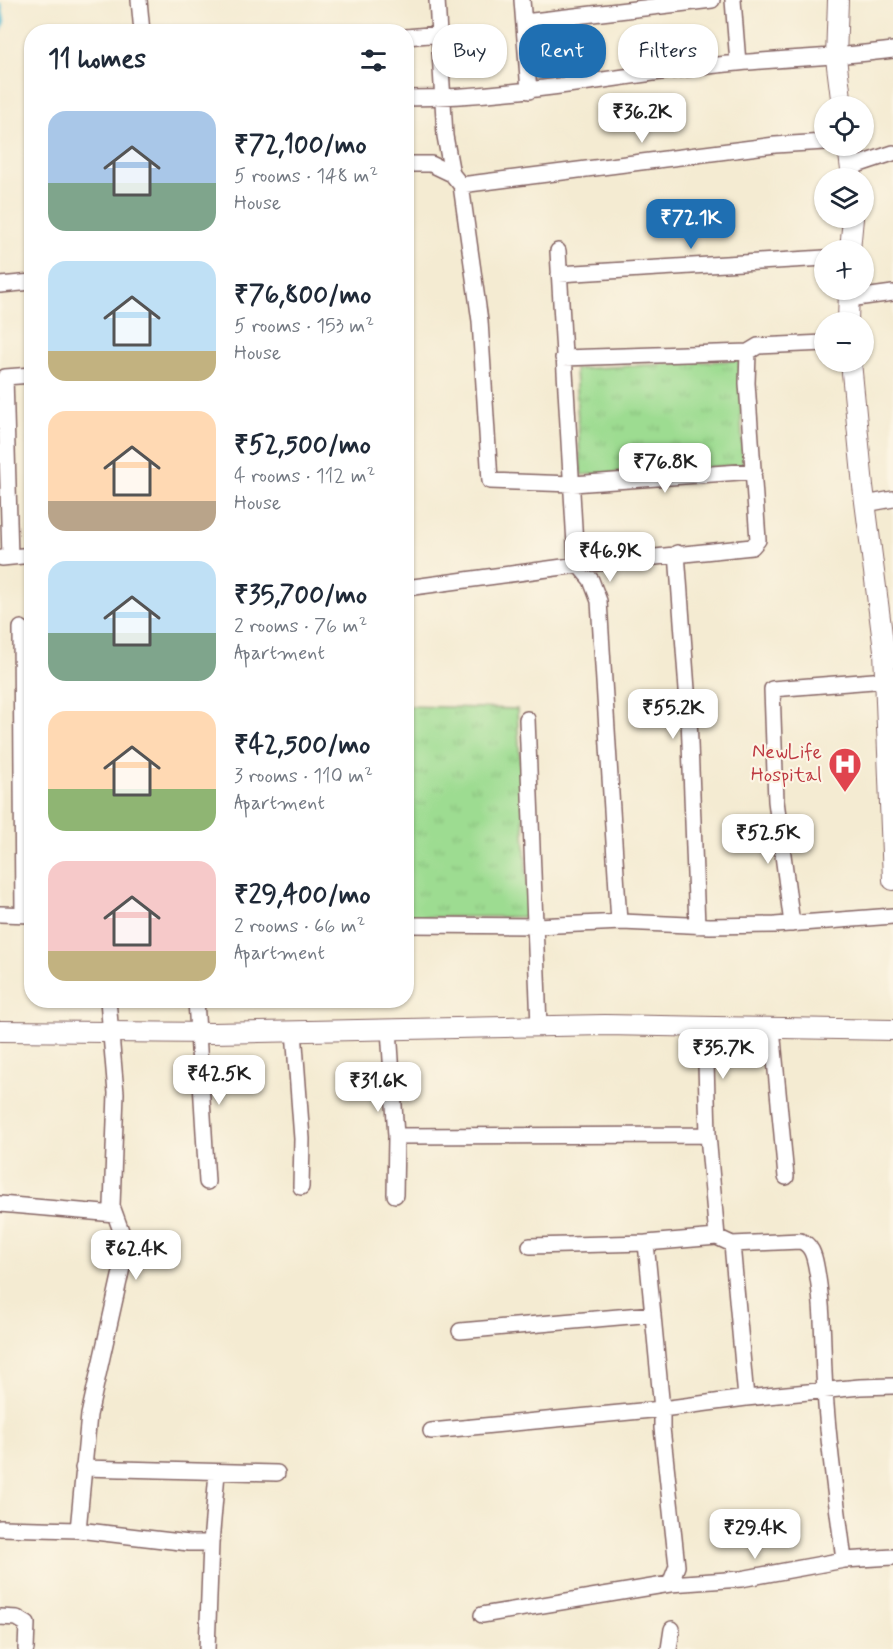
<!DOCTYPE html>
<html lang="en">
<head>
<meta charset="utf-8">
<style>
  body { margin:0; font-family:Mynerve,sans-serif; background:#f6f6f7; color:#1f2937; height:100vh; display:flex; flex-direction:column; font-size:22px; white-space:nowrap }
  * { box-sizing:border-box; margin:0 }
  p { font-size:20px; color:#747a83 }
  .icon { flex:none; width:33px; height:33px; fill:none; stroke:currentColor; stroke-width:2; stroke-linecap:round; stroke-linejoin:round }
  .map { position:relative; flex:1; overflow:hidden }
  .side { position:absolute; left:24px; top:24px; width:390px; height:984px; display:flex; flex-direction:column; background:#fff; border-radius:24px; box-shadow:0 2px 4px #0004 }
  .side>* { flex:none }
  .top-card { position:absolute; left:432px; top:24px; width:370px; height:54px; display:flex; gap:12px }
  .fabs { position:absolute; left:814px; top:96px; display:grid; gap:12px }
  .fabs a { display:grid; place-items:center; width:60px; height:60px; border-radius:50%; background:#fff; box-shadow:0 2px 4px #0004; font-size:30px }
  .price { position:absolute; translate:-50% -51px; padding:0 14px; border-radius:12px; background:#fff; color:#222; font-size:20px; line-height:39px; filter:drop-shadow(0 2px 3px #0008) }
  .price::after { content:''; position:absolute; left:50%; top:36px; width:18px; height:14px; margin-left:-9px; background:inherit; clip-path:polygon(0 0,100% 0,50% 100%) }
  .price.active { background:#1f6fb2; color:#fff }
  ul { padding:0; list-style:none }
  li { display:flex; align-items:center; gap:18px; height:150px; padding:0 24px }
  li span { display:grid; place-items:center; flex:none; width:168px; height:120px; border-radius:18px; color:#555 }
  li>.icon { margin-inline-start:auto }
  span .icon { width:72px; height:72px; fill:#fffc; stroke-width:1 }
  li b { font-size:26px }
  h2 { display:flex; justify-content:space-between; align-items:center; height:72px; padding:0 24px; font-size:26px }
  .pill { padding:0 21px; border-radius:24px; background:#fff; box-shadow:0 2px 4px #0004; font-size:21px; line-height:54px }
  .pill.active { background:#1f6fb2; color:#fff }
  .map>svg:first-child { display:block }
  .grass { fill:url(#grass-tufts); stroke:#747e5e; stroke-width:1.5 }
  .lines { fill:none; stroke-linecap:round; stroke-linejoin:round }
  .stream { stroke:#51b7cf; stroke-width:4.5 }
  .minor-casing { stroke:#866665; stroke-width:18 }
  .tertiary-casing { stroke:#866665; stroke-width:22 }
  .minor { stroke:#fff; stroke-width:15 }
  .tertiary { stroke:#fff; stroke-width:20 }
  .labels { text-anchor:middle; dominant-baseline:central; stroke-width:4.5; stroke-linejoin:round; paint-order:stroke }
  .health-label { font-size:20px; fill:#be3a42; stroke:#fcf5e5; text-anchor:end }
</style>
</head>
<body>
<div class="map">
<svg width="893" height="1649" viewBox="0 0 893 1649">
  <defs>
    <pattern id="grass-tufts" width="24" height="20" patternUnits="userSpaceOnUse" patternTransform="scale(1.5)"><rect width="24" height="20" fill="#9ddc91"/><path d="M3 7l-1-3M5 7V3M7 7l1-3M15 17l-1-3M17 17v-4M19 17l1-3" fill="none" stroke="#89bc7d"/></pattern>
  </defs>
  <rect width="100%" height="100%" fill="#fcf5e5"/>
  <filter id="ink" filterUnits="userSpaceOnUse"><feTurbulence type="fractalNoise" baseFrequency=".0167" numOctaves="2"/><feDisplacementMap in="SourceGraphic" scale="12" xChannelSelector="R" yChannelSelector="G"/><feConvolveMatrix kernelMatrix="1 2 1 2 8 2 1 2 1" color-interpolation-filters="sRGB"/></filter>
  <filter id="wash" filterUnits="userSpaceOnUse"><feTurbulence type="fractalNoise" baseFrequency=".008" numOctaves="4" result="noise"/><feDisplacementMap in="SourceGraphic" scale="24" xChannelSelector="R" yChannelSelector="G"/><feGaussianBlur stdDeviation="1.35" result="paint"/><feColorMatrix in="noise" values="0 0 0 0 0 0 0 0 0 0 0 0 0 0 0 0 0 1.4 0 .05"/><feComposite in="paint" operator="in"/></filter>
  <g filter="url(#wash)">
    <rect width="100%" height="100%" fill="#f4ebd2"/>
    <path class="grass" d="M739,360L743,465L581,475L575,369Z
      M407,706L517,709L529,917H407Z"/>
    <g class="lines">
      <path class="stream" d="M0,6L3,21L0,31"/>
    </g>
  </g>
  <g filter="url(#ink)">
    <g class="lines">
      <defs>
        <path id="minor" d="M139,0L142,32
          M437,0L445,136L452,174L461,185L480,321L490,481L573,484L754,471
          M522,0L529,91
          M733,0L738,63
          M524,22L712,0
          M406,37L440,34
          M406,98C519,98 627,73 738,63C790,58 841,57 893,50
          M406,164H431L452,174
          M851,167L893,153
          M461,185L775,145L825,142
          M558,251L576,562L591,580L599,601L619,922
          M559,274L825,258
          M0,285L32,282
          M849,299L893,293
          M563,358L748,352
          M865,504L893,499
          M677,553L689,717L697,926
          M10,557L5,377L32,375
          M2,558L32,555
          M406,588L578,565L752,547L758,540L747,383L748,352L758,346L825,343
          M21,628L23,915
          M527,719L539,1026
          M0,914L32,915
          M792,924L776,801L772,689L886,680
          M406,925L536,926L622,922L710,926L775,925L893,916
          M196,1000L207,1182
          M705,1027L708,1135L717,1237L732,1244L800,1241C811,1244 814,1255 816,1266C824,1307 822,1349 825,1390C828,1447 837,1503 844,1560
          M772,1028L786,1177
          M389,1029L396,1136L395,1195
          M294,1031L302,1139L301,1187
          M396,1136L708,1135
          M0,1204L115,1214
          M646,1243L662,1409L746,1398L732,1244
          M530,1246L646,1243L717,1237
          M460,1331L653,1314
          M746,1398L860,1387L893,1386
          M431,1431L662,1409V1428L677,1566L670,1584
          M83,1468L277,1473
          M0,1528L78,1530L189,1543H211L207,1649
          M78,1530L89,1415L125,1254L124,1239L112,1206L116,1093L108,1000
          M211,1543L217,1473
          M482,1615L670,1584L741,1579L844,1560L893,1557
          M0,1617L17,1618L27,1624L26,1649
          M669,1649L672,1629"/>
        <path id="tertiary" d="M838,0L836,58L842,106
          M848,146L852,178
          M850,250L853,218
          M848,322L849,290
          M851,362L863,486L884,650L893,880
          M0,1031L213,1033L605,1025L893,1030"/>
      </defs>
      <use href="#minor" class="minor-casing"/>
      <use href="#tertiary" class="tertiary-casing"/>
      <use href="#minor" class="minor"/>
      <use href="#tertiary" class="tertiary"/>
    </g>
  </g>
  <defs>
    <symbol id="hospital-pin" viewBox="-11 -11 22 30"><path d="M0 17L-7.5 6A9.5 9.5 0 1 1 7.5 6Z" fill="#e0444e" stroke="#fcf5e5"/><path d="M-5-5h3v3.5h4V-5h3V5h-3V1.5h-4V5h-3Z" fill="#fff"/></symbol>
  </defs>
  <g fill-rule="evenodd">
    <use href="#hospital-pin" x="826" y="745" width="38" height="52"/>
  </g>
  <g class="labels">
    <g class="health-label">
      <text x="822" y="752">NewLife<tspan x="822" dy="23">Hospital</tspan></text>
    </g>
  </g>
</svg>
<div class="fabs">
<a><svg class="icon" aria-label="locate" viewBox="0 0 24 24"><circle cx="12" cy="12" r="6"/><path d="M12 2v4M12 18v4M2 12h4M18 12h4"/></svg></a>
<a><svg class="icon" aria-label="layers" viewBox="0 0 24 24"><path d="M12 4l9 5-9 5-9-5zM3 14l9 5 9-5"/></svg></a>
<a>+</a>
<a>−</a>
</div>
<b class="price" style="left:642px;top:144px">₹36.2K</b>
<b class="price active" style="left:691px;top:250px">₹72.1K</b>
<b class="price" style="left:665px;top:494px">₹76.8K</b>
<b class="price" style="left:610px;top:583px">₹46.9K</b>
<b class="price" style="left:673px;top:740px">₹55.2K</b>
<b class="price" style="left:768px;top:865px">₹52.5K</b>
<b class="price" style="left:723px;top:1080px">₹35.7K</b>
<b class="price" style="left:219px;top:1106px">₹42.5K</b>
<b class="price" style="left:378px;top:1113px">₹31.6K</b>
<b class="price" style="left:136px;top:1281px">₹62.4K</b>
<b class="price" style="left:755px;top:1560px">₹29.4K</b>
<div class="top-card">
<a class="pill">Buy</a>
<a class="pill active">Rent</a>
<a class="pill">Filters</a>
</div>
<section class="side">
<h2>11 homes<svg class="icon" aria-label="filters" viewBox="0 0 24 24"><path d="M4 7h16M4 17h16"/><circle cx="9" cy="7" r="2"/><circle cx="15" cy="17" r="2"/></svg></h2>
<ul>
<li><span style="background:linear-gradient(#a9c7e8 60%,#7fa58c 0)"><svg class="icon" aria-label="home" viewBox="0 0 24 24"><path d="M3 11l9-7 9 7M6 9v11h12V9"/></svg></span><div><b>₹72,100/mo</b><p>5 rooms · 148 m²</p><p>House</p></div></li>
<li><span style="background:linear-gradient(#bfe0f5 75%,#c2b280 0)"><svg class="icon" aria-label="home" viewBox="0 0 24 24"><path d="M3 11l9-7 9 7M6 9v11h12V9"/></svg></span><div><b>₹76,800/mo</b><p>5 rooms · 153 m²</p><p>House</p></div></li>
<li><span style="background:linear-gradient(#ffd9b3 75%,#b9a48a 0)"><svg class="icon" aria-label="home" viewBox="0 0 24 24"><path d="M3 11l9-7 9 7M6 9v11h12V9"/></svg></span><div><b>₹52,500/mo</b><p>4 rooms · 112 m²</p><p>House</p></div></li>
<li><span style="background:linear-gradient(#bfe0f5 60%,#7fa58c 0)"><svg class="icon" aria-label="home" viewBox="0 0 24 24"><path d="M3 11l9-7 9 7M6 9v11h12V9"/></svg></span><div><b>₹35,700/mo</b><p>2 rooms · 76 m²</p><p>Apartment</p></div></li>
<li><span style="background:linear-gradient(#ffd9b3 65%,#8fb573 0)"><svg class="icon" aria-label="home" viewBox="0 0 24 24"><path d="M3 11l9-7 9 7M6 9v11h12V9"/></svg></span><div><b>₹42,500/mo</b><p>3 rooms · 110 m²</p><p>Apartment</p></div></li>
<li><span style="background:linear-gradient(#f6c9c9 75%,#c2b280 0)"><svg class="icon" aria-label="home" viewBox="0 0 24 24"><path d="M3 11l9-7 9 7M6 9v11h12V9"/></svg></span><div><b>₹29,400/mo</b><p>2 rooms · 66 m²</p><p>Apartment</p></div></li>
</ul>
</section>
</div>
</body>
</html>
